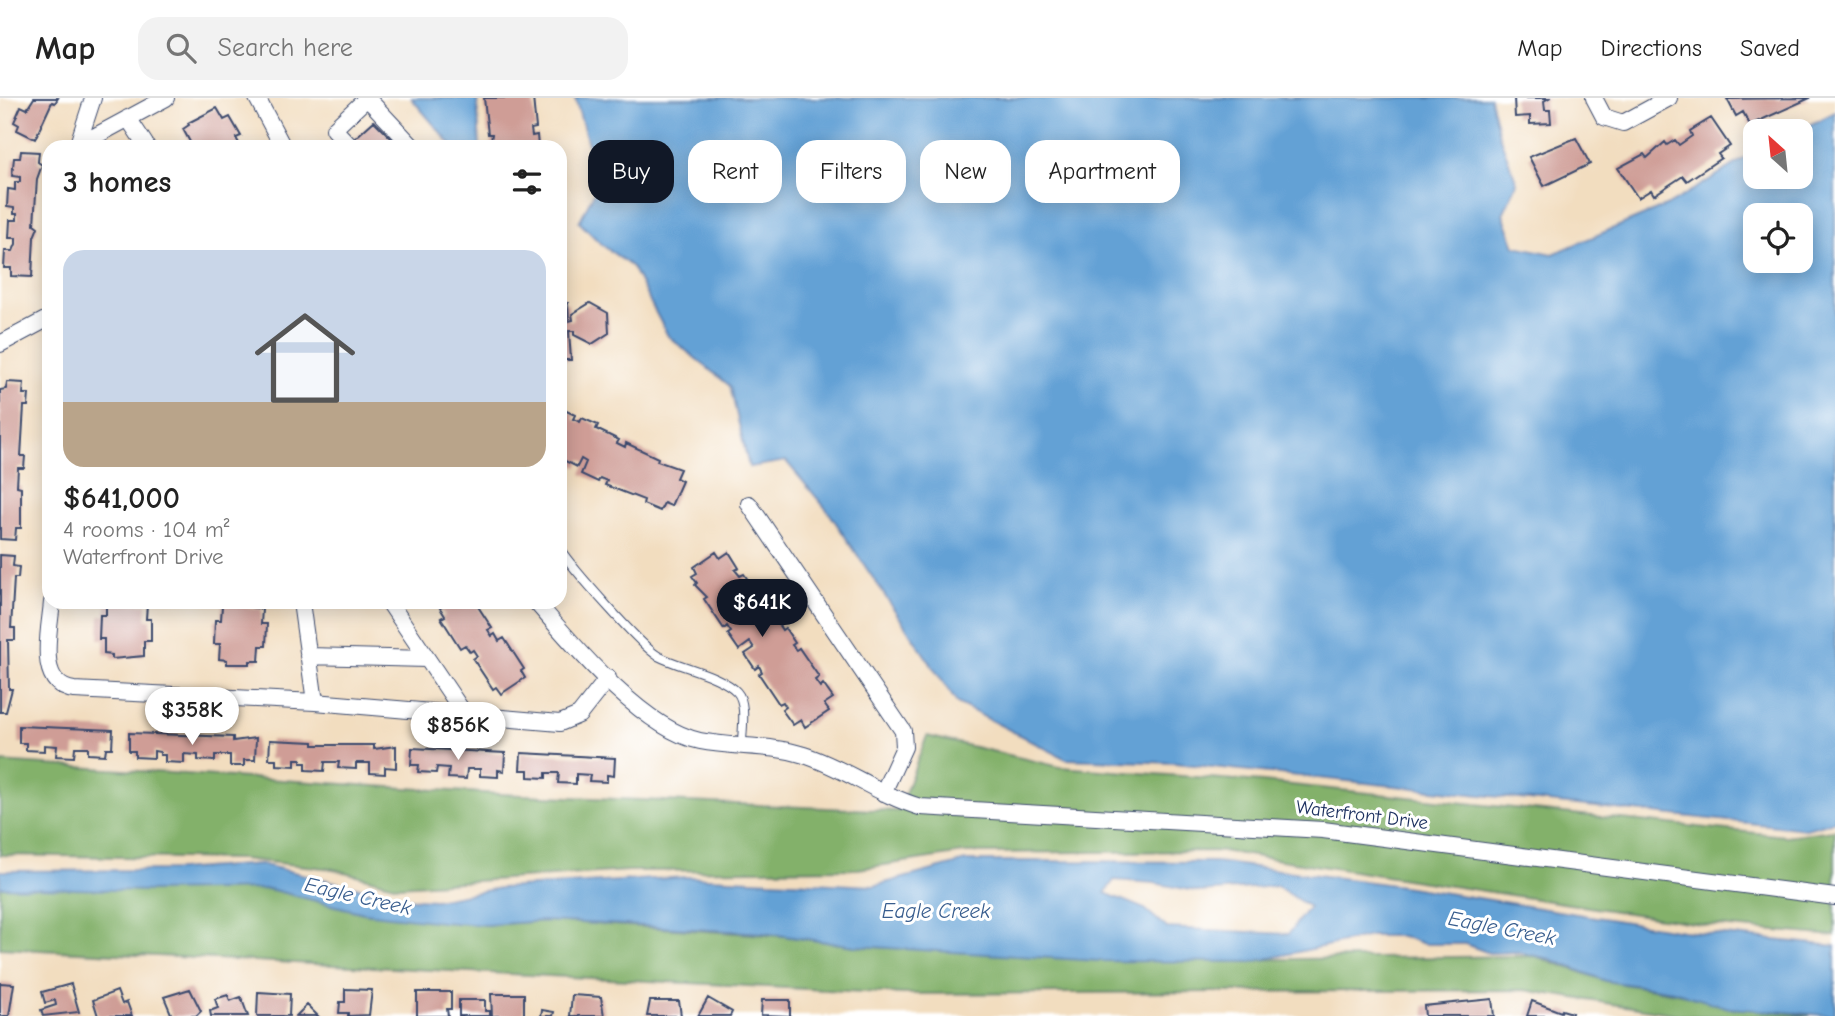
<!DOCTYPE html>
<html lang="en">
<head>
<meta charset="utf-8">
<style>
  body { margin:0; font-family:"Comic Neue",sans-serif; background:#f2f2f2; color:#222; height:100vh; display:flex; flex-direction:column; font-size:26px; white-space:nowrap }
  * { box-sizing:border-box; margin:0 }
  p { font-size:23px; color:#767676 }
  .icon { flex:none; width:38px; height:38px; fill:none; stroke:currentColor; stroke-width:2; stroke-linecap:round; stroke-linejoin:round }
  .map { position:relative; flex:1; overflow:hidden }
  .sheet { position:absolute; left:42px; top:42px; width:525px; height:469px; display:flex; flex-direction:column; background:#fff; border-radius:21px; box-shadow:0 4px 18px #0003 }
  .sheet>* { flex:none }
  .guide { position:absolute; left:588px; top:42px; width:665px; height:63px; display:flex; gap:14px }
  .needle { width:46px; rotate:333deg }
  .tools { position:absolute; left:1743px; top:21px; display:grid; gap:14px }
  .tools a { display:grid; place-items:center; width:70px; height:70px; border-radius:14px; background:#fff; box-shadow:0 4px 18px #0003; font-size:35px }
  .price { position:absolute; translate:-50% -60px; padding:0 16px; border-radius:24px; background:#fff; color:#222; font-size:23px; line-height:46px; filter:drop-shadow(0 2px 4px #0008) }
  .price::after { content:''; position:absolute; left:50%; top:42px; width:21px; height:16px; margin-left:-10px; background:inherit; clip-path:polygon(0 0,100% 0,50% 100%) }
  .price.on { background:#111827; color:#fff }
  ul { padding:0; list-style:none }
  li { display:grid; align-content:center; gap:14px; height:371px; padding:0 21px }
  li+li { border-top:2px solid #e0e0e0 }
  li span { display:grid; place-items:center; height:217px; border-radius:21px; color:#555 }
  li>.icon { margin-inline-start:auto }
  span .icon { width:126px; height:126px; fill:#fffc; stroke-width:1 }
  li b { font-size:30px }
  h2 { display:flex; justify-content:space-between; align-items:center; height:84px; padding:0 21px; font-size:30px }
  .pill { padding:0 24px; border-radius:21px; background:#fff; box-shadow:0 4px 18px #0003; font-size:24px; line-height:63px }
  .pill.on { background:#111827; color:#fff }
  header { display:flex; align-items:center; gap:42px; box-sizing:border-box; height:98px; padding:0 35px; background:#fff; border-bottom:2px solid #e0e0e0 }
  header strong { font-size:33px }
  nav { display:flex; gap:38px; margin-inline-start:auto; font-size:24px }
  .search { width:490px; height:63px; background:#f2f2f2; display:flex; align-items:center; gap:18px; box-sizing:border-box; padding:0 24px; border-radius:21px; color:#767676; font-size:26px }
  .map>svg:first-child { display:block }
  .forest { fill:#83b16a; stroke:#4f7064; stroke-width:2 }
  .water { fill:#64a1d5; stroke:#40689a; stroke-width:2; fill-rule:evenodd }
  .building { fill:#cf9d96 }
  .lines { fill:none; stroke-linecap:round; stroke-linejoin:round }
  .service-casing { stroke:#3b496d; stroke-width:10 }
  .minor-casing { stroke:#3b496d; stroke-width:18 }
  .service { stroke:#fff; stroke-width:8 }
  .minor { stroke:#fff; stroke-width:16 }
  .labels { text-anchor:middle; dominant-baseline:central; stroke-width:6; stroke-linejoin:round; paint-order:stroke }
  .street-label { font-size:19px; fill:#1b2f5e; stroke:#fff }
  .water-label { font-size:21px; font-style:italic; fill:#385d8e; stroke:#fff }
</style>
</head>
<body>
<header>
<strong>Map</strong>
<div class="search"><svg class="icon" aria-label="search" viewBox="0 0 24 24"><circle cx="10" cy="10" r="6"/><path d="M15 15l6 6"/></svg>Search here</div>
<nav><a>Map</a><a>Directions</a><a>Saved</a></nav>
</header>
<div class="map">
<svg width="1835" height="918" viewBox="0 0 1835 918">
  <rect width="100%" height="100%" fill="#fff"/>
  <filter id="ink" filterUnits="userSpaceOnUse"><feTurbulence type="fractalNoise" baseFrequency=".0143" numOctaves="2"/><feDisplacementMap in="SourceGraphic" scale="14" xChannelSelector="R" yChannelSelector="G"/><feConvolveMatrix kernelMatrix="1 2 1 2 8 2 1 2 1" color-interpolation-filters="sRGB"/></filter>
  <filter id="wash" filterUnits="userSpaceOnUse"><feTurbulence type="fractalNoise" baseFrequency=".00686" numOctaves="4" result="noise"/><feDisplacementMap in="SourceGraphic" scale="28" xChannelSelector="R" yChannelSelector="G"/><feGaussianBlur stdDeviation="1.57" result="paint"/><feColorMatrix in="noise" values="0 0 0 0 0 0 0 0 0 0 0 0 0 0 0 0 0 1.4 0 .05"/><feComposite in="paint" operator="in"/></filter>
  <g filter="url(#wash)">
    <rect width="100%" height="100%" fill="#f2ddbf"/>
    <path class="forest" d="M927,638L1060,669L1263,684L1785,738L1835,732V838L1707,827L1221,753L963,755L858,771L628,773L398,788L333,771L241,761L0,757V664L499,696L898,713Z
      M0,788L269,791L364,815L498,826L549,823L783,838L856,848L1131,863L1535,858L1606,883L1810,918H1688L1524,892L904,896L0,850Z"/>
    <path class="water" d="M411,0H477L480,49H453Z
      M575,0H1490L1499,37L1517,85L1503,116L1515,148L1553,156L1668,107L1755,54V79H1801V33H1797L1835,14V723L1806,731L1175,665L1066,661L957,605L828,413L786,363L749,369L730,288L668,238L632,169L601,146L579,124L599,85ZM1801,117V163H1755V117Z
      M966,763L1216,764L1409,789L1683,833L1835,848V918L1729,910L1673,893L1606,883L1550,861L1518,854L1489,855L1465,846H1424L1402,838H1371L1252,864L1100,863L856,848L763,835L625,827L544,823L486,827L442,824L364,815L269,791L150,793L0,789V773L176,772L260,766L400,800L435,802L500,790L688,779L874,788ZM1114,782L1154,785L1201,794L1277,788L1309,809L1288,836L1167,830L1145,811L1105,795Z"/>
    <g id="blocks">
      <path class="building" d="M34,0H58L55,5L52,4L35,41L17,32L19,27L14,24L21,8L27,11Z
        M484,0H533L536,30L531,31L532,38L537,37L538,49H490L492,36H488Z
        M1514,0H1549L1544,3L1545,12H1550L1551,25L1530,26V18L1515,19Z
        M1810,0L1750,27L1743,14L1736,18L1727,1Z
        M217,10L224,22L230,19L241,38L236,40L241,49H187L186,47L190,44L183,31L189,27L188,25Z
        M1711,20L1730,48L1718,56L1721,60L1687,83L1683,78L1654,97L1651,92L1638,100L1618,70L1644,56L1647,60L1665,44L1667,47L1675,42L1679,47L1692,38L1690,33Z
        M374,23L391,40L401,49H361L354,41Z
        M1576,40L1590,66L1544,88L1529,59Z
        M21,53L39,54L38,64L42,67L37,81L34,126L38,129L34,139L32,179L11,178V170H4L5,153H13L16,146V140H9L10,122H17V116H14V110L7,109L8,91L15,92V84H20V79L12,78L14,60H20Z
        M568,205L569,223L573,222L572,216L590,205L608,215L609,235L592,246L574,237V233H569L571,262H560V206Z
        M7,284L24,285L23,296H29L28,308H24L21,358H25L24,370H18L17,388L21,389V430H16L15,442L0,441V292L6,291Z
        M560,310L575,317L573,321L580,324L582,320L598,327L596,331L619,342L617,345L625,349L626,345L658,360L657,363L680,371L676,380L682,383L671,408L664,405L660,413L643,406L644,402L605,387L607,383L600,380L598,384L581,376L586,364L581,361L577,369L561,361Z
        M716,454L720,460L729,454L739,470L735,472L740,478L744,476L763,504L759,507L764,514L768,511L782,532L785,530L795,545L792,547L796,552L799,550L819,579L815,582L820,589L823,586L833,600L824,606L829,613L805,629L801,622L793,627L782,612L786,609L783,604L779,606L759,576L762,574L759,568L755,571L745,556L754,550L750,544L739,552L728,536L731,534L727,528L724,531L704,501L707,499L695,487L697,485L692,478L697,475L694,469Z
        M0,457L14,458L13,468L19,469L18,480H14L11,530H15V542H8L9,591H12L6,614H0Z
        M106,504L147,506L146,521H151V543H144V558L112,561V557L104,556V541H99L100,517H106Z
        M450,504H475L492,530L488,532L492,538L495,536L499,543L504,540L524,571L521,573L525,580L501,596L496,589L493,591L473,561L477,558L473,552L470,554L465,547L460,550L441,520L445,518L440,510Z
        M231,506L262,511L261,526H267L266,548H260L259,563H250V566H227V562L219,561L220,546H214L215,522H221L222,508Z
        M19,628L113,632L112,650H106L105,657L88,656V649H75L74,659L56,658L57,648L44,647V653L26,652V645H19Z
        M129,635L233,639V643L256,640L255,662H244V668H230V657H215V663L198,662V657L184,656V665L165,664V657H160V654L154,653V660L135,659V653H129Z
        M270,642L313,644V647H374V651L396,648V670L385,669V676L370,675V665H356V671L338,670L339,664H325L324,673L306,672V665H301V661H295V668L276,667V661H269Z
        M412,650L505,655L504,673L498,672V679L480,678V671H467L466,681L448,680L449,670L437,669L436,675L418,674L419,667H411Z
        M521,655L615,660L614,678L607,677V684L589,683L590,677L576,676V686L558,685L559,675H546V680L528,679V672H520Z
        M0,885L14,886L9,918H0Z
        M71,886L79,914L43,918L41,912L56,907L55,902L45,905L42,894Z
        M190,891L201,913L196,918H172L164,899Z
        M345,891L372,892L369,917L348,918V915H339L340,904H345Z
        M117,893L122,906L127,904L132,918H98L93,902Z
        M258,894L290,896L289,918H257Z
        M417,894H451V911H447L448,918H417Z
        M491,896H524V918H492Z
        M228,897L230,903L241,899L248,918H211L210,913L218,910L215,901Z
        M572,897L601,899L604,918H570Z
        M708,900L732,914L730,918H698Z
        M1492,901L1494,918H1425L1424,908Z
        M459,902H485V913H490V918H459Z
        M762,902H790V918L761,917Z
        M650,903H679L681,918H647Z
        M1532,903L1561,914L1562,912L1572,915L1571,918H1527Z
        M307,907L318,918H296Z
        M542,912L554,914L553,918H541Z"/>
    </g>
  </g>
  <g filter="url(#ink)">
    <use href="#blocks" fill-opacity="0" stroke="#3b496d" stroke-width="2"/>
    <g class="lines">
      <defs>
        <path id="service" d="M560,451C572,470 641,548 658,558C679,569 722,577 737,594C747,605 742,632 742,646"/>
        <path id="minor" d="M257,0L283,49
          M367,0L413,49
          M1594,0L1604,19L1623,25L1669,0
          M128,20L147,49
          M77,48L166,0
          M77,49L93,0
          M351,49L334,31L367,0
          M0,246L49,220
          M749,406L903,633L904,649L883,695
          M52,504C50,531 35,587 74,592L315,604L560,625L579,617L608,580
          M301,504L315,604
          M389,504L465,617
          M536,504C574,548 643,631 700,643C735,650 770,646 804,657C845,670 879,697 920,709L1323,732L1835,799
          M308,558L427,561"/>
      </defs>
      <use href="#service" class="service-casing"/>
      <use href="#minor" class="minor-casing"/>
      <use href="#service" class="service"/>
      <use href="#minor" class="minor"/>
    </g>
  </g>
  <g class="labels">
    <g class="street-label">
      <text transform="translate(1362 717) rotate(7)">Waterfront Drive</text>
    </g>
    <g class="water-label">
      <text transform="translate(358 798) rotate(13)">Eagle Creek</text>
      <text x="936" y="813">Eagle Creek</text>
      <text transform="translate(1502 830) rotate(11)">Eagle Creek</text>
    </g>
  </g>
</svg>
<div class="tools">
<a><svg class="needle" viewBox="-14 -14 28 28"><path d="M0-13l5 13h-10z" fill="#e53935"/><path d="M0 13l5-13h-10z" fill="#767676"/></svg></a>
<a><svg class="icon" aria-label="locate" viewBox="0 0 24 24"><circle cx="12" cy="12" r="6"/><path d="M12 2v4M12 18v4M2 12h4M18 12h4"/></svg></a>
</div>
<b class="price on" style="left:762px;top:541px">$641K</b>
<b class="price" style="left:192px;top:649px">$358K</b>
<b class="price" style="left:458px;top:664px">$856K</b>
<div class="guide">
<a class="pill on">Buy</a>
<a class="pill">Rent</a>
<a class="pill">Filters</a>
<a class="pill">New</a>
<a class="pill">Apartment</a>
</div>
<section class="sheet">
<h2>3 homes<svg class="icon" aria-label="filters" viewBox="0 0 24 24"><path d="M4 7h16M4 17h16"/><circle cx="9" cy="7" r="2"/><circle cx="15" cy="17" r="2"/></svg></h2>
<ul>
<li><span style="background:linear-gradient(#c9d6e8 70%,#b9a48a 0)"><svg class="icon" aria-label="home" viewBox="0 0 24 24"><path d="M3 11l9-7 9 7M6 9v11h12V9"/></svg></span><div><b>$641,000</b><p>4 rooms · 104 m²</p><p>Waterfront Drive</p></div></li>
</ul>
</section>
</div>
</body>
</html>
